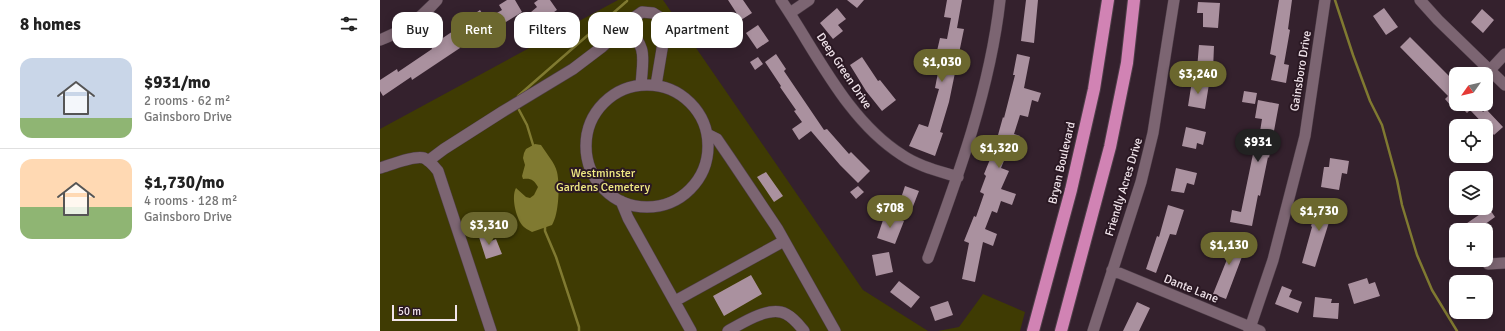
<!DOCTYPE html>
<html lang="en">
<head>
<meta charset="utf-8">
<style>
  body { margin:0; font-family:Signika,sans-serif; background:#f2f2f2; color:#222; height:100vh; display:flex; flex-direction:column; font-size:15px; white-space:nowrap }
  * { box-sizing:border-box; margin:0 }
  p { font-size:13px; color:#767676 }
  .icon { flex:none; width:22px; height:22px; fill:none; stroke:currentColor; stroke-width:2; stroke-linecap:round; stroke-linejoin:round }
  .map { position:relative; flex:1; overflow:hidden }
  .sheet { display:flex; flex-direction:column; background:#fff; width:380px }
  .sheet>* { flex:none }
  .banner { position:absolute; left:12px; top:12px; width:380px; height:36px; display:flex; gap:8px }
  .needle { width:26px; rotate:236deg }
  .controls { position:absolute; left:1069px; top:67px; display:grid; gap:8px }
  .controls a { display:grid; place-items:center; width:44px; height:44px; border-radius:8px; background:#fff; box-shadow:0 2px 10px #0003; font-size:20px }
  .scale { position:absolute; left:12px; bottom:10px; width:65px; box-sizing:border-box; padding-left:4px; border:2px solid #f1e4eb; border-top:0; font-size:11px; line-height:14px; white-space:nowrap; color:#f1e4eb; -webkit-text-stroke:3px #2a1823; paint-order:stroke }
  .price { position:absolute; translate:-50% -34px; padding:0 9px; border-radius:14px; background:#6b672e; color:#fff; font-size:13px; line-height:26px; filter:drop-shadow(0 1px 2px #0008) }
  .price::after { content:''; position:absolute; left:50%; top:24px; width:12px; height:9px; margin-left:-6px; background:inherit; clip-path:polygon(0 0,100% 0,50% 100%) }
  .price.selected { background:#222; color:#fff }
  ul { padding:0; list-style:none }
  li { display:flex; align-items:center; gap:12px; height:100px; padding:0 20px }
  li+li { border-top:1px solid #e0e0e0 }
  li span { display:grid; place-items:center; flex:none; width:112px; height:80px; border-radius:12px; color:#555 }
  li>.icon { margin-inline-start:auto }
  span .icon { width:48px; height:48px; fill:#fffc; stroke-width:1 }
  li b { font-size:17px }
  h2 { display:flex; justify-content:space-between; align-items:center; height:48px; padding:0 20px; font-size:17px }
  .tag { padding:0 14px; border-radius:12px; background:#fff; box-shadow:0 2px 10px #0003; font-size:14px; line-height:36px }
  .tag.selected { background:#6b672e; color:#fff }
  main { display:flex; flex:1; min-height:0 }
  .map>svg:first-child { display:block }
  .green { fill:#3f3b03 }
  .water { fill:#807a31 }
  .lines { fill:none; stroke-linecap:round; stroke-linejoin:round }
  .stream { stroke:#807a31; stroke-width:2.5 }
  .building { fill:#aa919f }
  .minor-casing { stroke:#4e3e48; stroke-width:12 }
  .highway-casing { stroke:#4e3e48; stroke-width:14 }
  .minor { stroke:#7c6572; stroke-width:11 }
  .highway { stroke:#d183b4; stroke-width:12 }
  .labels { text-anchor:middle; dominant-baseline:central; stroke-width:4; stroke-linejoin:round; paint-order:stroke }
  .street-label { font-size:12px; fill:#f1e4eb; stroke:#2a1823 }
  .park-label { font-size:12px; fill:#f0e983; stroke:#2a1823 }
</style>
</head>
<body>
<main>
<section class="sheet">
<h2>8 homes<svg class="icon" aria-label="filters" viewBox="0 0 24 24"><path d="M4 7h16M4 17h16"/><circle cx="9" cy="7" r="2"/><circle cx="15" cy="17" r="2"/></svg></h2>
<ul>
<li><span style="background:linear-gradient(#c9d6e8 75%,#8fb573 0)"><svg class="icon" aria-label="home" viewBox="0 0 24 24"><path d="M3 11l9-7 9 7M6 9v11h12V9"/></svg></span><div><b>$931/mo</b><p>2 rooms · 62 m²</p><p>Gainsboro Drive</p></div></li>
<li><span style="background:linear-gradient(#ffd9b3 60%,#8fb573 0)"><svg class="icon" aria-label="home" viewBox="0 0 24 24"><path d="M3 11l9-7 9 7M6 9v11h12V9"/></svg></span><div><b>$1,730/mo</b><p>4 rooms · 128 m²</p><p>Gainsboro Drive</p></div></li>
</ul>
</section>
<div class="map">
<svg width="1125" height="331" viewBox="0 0 1125 331">
  <rect width="100%" height="100%" fill="#34212d"/>
  <path class="green" d="M238,0H283L483,290L548,331H0V129Z
    M603,294L645,312L640,331H558L579,327Z"/>
  <path class="water" d="M155,144L161,145C166,153 175,163 177,172C180,185 179,214 172,225L152,232C149,230 144,228 142,225C136,217 131,197 136,188L146,197L150,198L154,195L158,187C154,180 151,178 143,179L142,176L145,165L143,158L144,153L146,149Z"/>
  <g class="lines">
    <path class="stream" d="M955,0L973,55L990,101L1002,125L1017,180L1022,205L1037,255L1052,290L1077,331
      M138,96L247,1V0
      M138,108L147,125L154,148
      M165,226V231L176,257L199,327V331"/>
  </g>
  <path class="building" d="M127,0H135L142,12L121,25L115,14L122,10L119,5Z
    M158,0H170L177,10L158,23L151,12L157,7L154,3Z
    M348,0H363L372,13L361,20Z
    M467,0H484L477,8Z
    M567,0H582L577,28L584,29L569,102L560,132L563,133L555,156L529,146L539,124L548,127L559,89L555,88L562,52L557,51L560,38L567,39L571,18L564,17Z
    M646,0H658L654,43L641,41Z
    M899,0H912L908,29L910,30L904,64L909,65L906,83L891,80L896,56L890,54Z
    M818,2L840,3L838,28L823,27V13H817Z
    M457,8L466,19L458,25L463,31L453,39L440,23Z
    M1004,8L1018,27L1006,35L993,16Z
    M1102,9L1114,20L1103,33L1091,22Z
    M100,10L109,24L78,44L80,48L32,80L31,77L3,96L0,91V80L17,69L18,72L52,49L51,46L79,27L78,25Z
    M347,23L353,31L343,38L338,29Z
    M378,25L389,41L377,49L366,33Z
    M1030,37L1076,83V104L1075,103L1072,107L1065,99L1068,96L1020,47Z
    M819,45L834,46L833,70L817,69Z
    M396,54L406,69L404,71L444,130L447,129L469,154L471,152L490,171L478,183L460,165L431,131L419,140L412,129L422,122L414,111L416,110L400,87L401,86L385,62Z
    M637,54L650,57L644,88L661,93L658,102L652,100L648,117L640,115L634,134L640,136L636,148L630,146L621,168L629,171L621,189L636,194L632,205L621,201L617,213L612,211L605,229L617,234L613,246L603,242L595,282L582,279L589,243L584,241L594,216L596,217L604,194L600,192L606,176L604,174L613,152L617,153L623,137L618,135L623,117L624,118L635,75H633Z
    M378,57L383,64L375,70L370,62Z
    M482,57L498,81L500,80L516,100L502,111L486,91L470,65Z
    M812,81L829,84L825,109L808,106Z
    M864,91L877,93L875,104L862,102Z
    M878,100L899,104L889,158L888,157L880,196L878,195L872,226L850,222L852,210L861,212L873,154L867,153L869,143L878,144L882,119L875,118Z
    M1078,104H1097L1103,112L1106,109L1123,127L1114,135L1090,110L1087,113Z
    M806,127L826,132L823,145L817,143L816,149L802,146Z
    M950,158L969,161L967,174L962,173L959,190L941,187L944,167H949Z
    M796,168L817,173L814,185L807,183L804,193L791,191Z
    M386,172L403,196L394,202L377,177Z
    M478,186L484,192L476,199L470,192Z
    M525,186L539,191L532,209L519,204Z
    M939,202L959,209L955,221L950,219L935,267L922,263L932,227L931,226Z
    M788,205L804,210L796,235L790,234L776,273L766,269L777,236L779,237Z
    M1109,208L1115,217L1097,230H1077Z
    M505,214L524,221L515,244L497,238Z
    M107,231L111,241L116,239L122,254L106,259L98,234Z
    M840,237L866,246L846,299L833,294L850,252L836,247Z
    M509,252L513,272L496,276L492,255Z
    M371,275L382,294L344,316L333,296Z
    M987,278L989,284L995,282L1000,296L974,304L968,284Z
    M519,281L540,297L531,308L510,292Z
    M902,286L912,290L909,297L922,302L918,313L895,304Z
    M935,297L952,299L951,303H959L958,319L933,317Z
    M568,301L573,315L555,321L550,307Z
    M757,302L770,308L759,331H743Z"/>
  <g class="lines">
    <defs>
      <path id="minor" d="M401,0C437,53 467,120 522,155C538,166 559,171 578,177
        M1040,0L1058,20L1125,85
        M410,13L429,0
        M245,26C268,47 263,57 261,85
        M0,40C21,32 42,17 57,0
        M1110,70L1125,54
        M206 146a61 61 0 1 1 122 0a61 61 0 1 1-122 0Z
        M327,134L337,139L350,158L397,228L455,331
        M48,161L64,149L122,112L193,69L222,47L255,17L262,12L273,13L281,18L284,23V37L276,85
        M0,168C10,165 35,155 44,158C50,161 54,166 58,171L111,331
        M241,201L248,218L311,331
        M548,258C579,174 610,89 620,0
        M1108,264L1125,263
        M732,270L880,331
        M295,301L404,241
        M348,331C362,323 390,305 406,314C414,318 419,325 424,331
        M713,331L761,182L773,133L794,0
        M869,331L893,260L925,136L945,0"/>
      <path id="highway" d="M653,331L691,190L714,89L728,0
        M681,331L730,147L747,63L754,0"/>
    </defs>
    <use href="#minor" class="minor-casing"/>
    <use href="#highway" class="highway-casing"/>
    <use href="#minor" class="minor"/>
    <use href="#highway" class="highway"/>
  </g>
  <g class="labels">
    <g class="street-label">
      <text transform="translate(464 71) rotate(56)">Deep Green Drive</text>
      <text transform="translate(921 71) rotate(-81)">Gainsboro Drive</text>
      <text transform="translate(682 163) rotate(-77)">Bryan Boulevard</text>
      <text transform="translate(744 187) rotate(-73)">Friendly Acres Drive</text>
      <text transform="translate(811 289) rotate(22)">Dante Lane</text>
    </g>
    <g class="park-label">
      <text x="223" y="173">Westminster<tspan x="223" dy="14">Gardens Cemetery</tspan></text>
    </g>
  </g>
</svg>
<div class="controls">
<a><svg class="needle" viewBox="-14 -14 28 28"><path d="M0-13l5 13h-10z" fill="#e53935"/><path d="M0 13l5-13h-10z" fill="#767676"/></svg></a>
<a><svg class="icon" aria-label="locate" viewBox="0 0 24 24"><circle cx="12" cy="12" r="6"/><path d="M12 2v4M12 18v4M2 12h4M18 12h4"/></svg></a>
<a><svg class="icon" aria-label="layers" viewBox="0 0 24 24"><path d="M12 4l9 5-9 5-9-5zM3 14l9 5 9-5"/></svg></a>
<a>+</a>
<a>−</a>
</div>
<div class="scale">50 m</div>
<b class="price" style="left:562px;top:83px">$1,030</b>
<b class="price" style="left:818px;top:95px">$3,240</b>
<b class="price selected" style="left:878px;top:163px">$931</b>
<b class="price" style="left:619px;top:169px">$1,320</b>
<b class="price" style="left:510px;top:229px">$708</b>
<b class="price" style="left:939px;top:232px">$1,730</b>
<b class="price" style="left:109px;top:246px">$3,310</b>
<b class="price" style="left:849px;top:266px">$1,130</b>
<div class="banner">
<a class="tag">Buy</a>
<a class="tag selected">Rent</a>
<a class="tag">Filters</a>
<a class="tag">New</a>
<a class="tag">Apartment</a>
</div>
</div>
</main>
</body>
</html>
